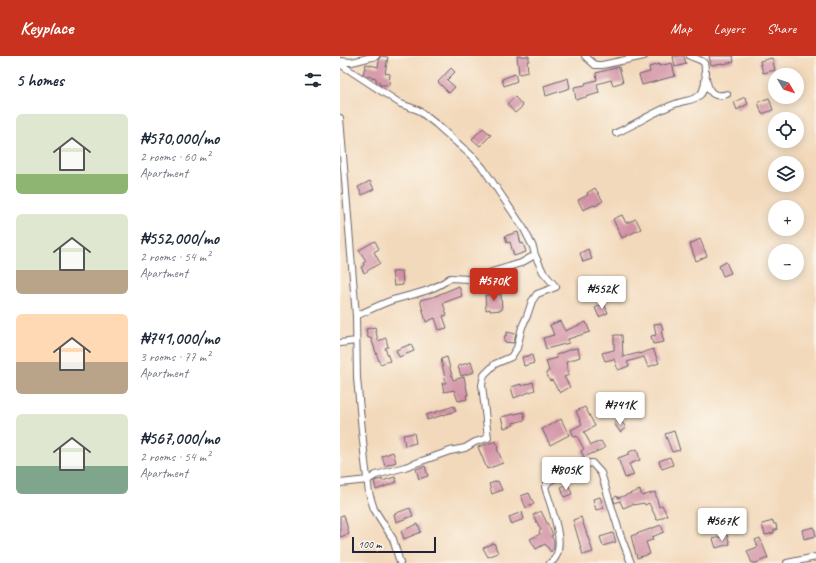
<!DOCTYPE html>
<html lang="en">
<head>
<meta charset="utf-8">
<style>
  body { margin:0; font-family:Caveat,sans-serif; background:#f2f2f3; color:#1f2937; height:100vh; display:flex; flex-direction:column; font-size:15px; white-space:nowrap }
  * { box-sizing:border-box; margin:0 }
  p { font-size:13px; color:#747a83 }
  .icon { flex:none; width:22px; height:22px; fill:none; stroke:currentColor; stroke-width:2; stroke-linecap:round; stroke-linejoin:round }
  .map { position:relative; flex:1; overflow:hidden }
  .sheet { display:flex; flex-direction:column; background:#fff; width:340px }
  .sheet>* { flex:none }
  .needle { width:26px; rotate:129deg }
  .fabs { position:absolute; left:428px; top:12px; display:grid; gap:8px }
  .fabs a { display:grid; place-items:center; width:36px; height:36px; border-radius:50%; background:#fff; box-shadow:0 2px 10px #0003; font-size:20px }
  .scale { position:absolute; left:12px; bottom:10px; width:84px; box-sizing:border-box; padding-left:4px; border:2px solid #22223b; border-top:0; font-size:11px; line-height:14px; white-space:nowrap; color:#22223b; -webkit-text-stroke:3px #fbf7ec; paint-order:stroke }
  .price { position:absolute; translate:-50% -34px; padding:0 9px; border-radius:4px; background:#fff; color:#222; font-size:13px; line-height:26px; filter:drop-shadow(0 1px 2px #0008) }
  .price::after { content:''; position:absolute; left:50%; top:24px; width:12px; height:9px; margin-left:-6px; background:inherit; clip-path:polygon(0 0,100% 0,50% 100%) }
  .price.selected { background:#c8321e; color:#fff }
  ul { padding:0; list-style:none }
  li { display:flex; align-items:center; gap:12px; height:100px; padding:0 16px }
  li span { display:grid; place-items:center; flex:none; width:112px; height:80px; border-radius:6px; color:#555 }
  li>.icon { margin-inline-start:auto }
  span .icon { width:48px; height:48px; fill:#fffc; stroke-width:1 }
  li b { font-size:17px }
  h2 { display:flex; justify-content:space-between; align-items:center; height:48px; padding:0 16px; font-size:17px }
  header { display:flex; align-items:center; gap:24px; box-sizing:border-box; height:56px; padding:0 20px; background:#c8321e; color:#fff }
  header strong { font-size:19px }
  nav { display:flex; gap:22px; margin-inline-start:auto; font-size:14px }
  main { display:flex; flex:1; min-height:0 }
  .map>svg:first-child { display:block }
  .building { fill:#d291a5 }
  .lines { fill:none; stroke-linecap:round; stroke-linejoin:round }
  .minor-casing { stroke:#6b6268; stroke-width:8 }
  .minor { stroke:#fff; stroke-width:6 }
</style>
</head>
<body>
<header>
<strong>Keyplace</strong>
<nav><a>Map</a><a>Layers</a><a>Share</a></nav>
</header>
<main>
<section class="sheet">
<h2>5 homes<svg class="icon" aria-label="filters" viewBox="0 0 24 24"><path d="M4 7h16M4 17h16"/><circle cx="9" cy="7" r="2"/><circle cx="15" cy="17" r="2"/></svg></h2>
<ul>
<li><span style="background:linear-gradient(#dfe7d0 75%,#8fb573 0)"><svg class="icon" aria-label="home" viewBox="0 0 24 24"><path d="M3 11l9-7 9 7M6 9v11h12V9"/></svg></span><div><b>₦570,000/mo</b><p>2 rooms · 60 m²</p><p>Apartment</p></div></li>
<li><span style="background:linear-gradient(#dfe7d0 70%,#b9a48a 0)"><svg class="icon" aria-label="home" viewBox="0 0 24 24"><path d="M3 11l9-7 9 7M6 9v11h12V9"/></svg></span><div><b>₦552,000/mo</b><p>2 rooms · 54 m²</p><p>Apartment</p></div></li>
<li><span style="background:linear-gradient(#ffd9b3 60%,#b9a48a 0)"><svg class="icon" aria-label="home" viewBox="0 0 24 24"><path d="M3 11l9-7 9 7M6 9v11h12V9"/></svg></span><div><b>₦741,000/mo</b><p>3 rooms · 77 m²</p><p>Apartment</p></div></li>
<li><span style="background:linear-gradient(#dfe7d0 65%,#7fa58c 0)"><svg class="icon" aria-label="home" viewBox="0 0 24 24"><path d="M3 11l9-7 9 7M6 9v11h12V9"/></svg></span><div><b>₦567,000/mo</b><p>2 rooms · 54 m²</p><p>Apartment</p></div></li>
</ul>
</section>
<div class="map">
<svg width="476" height="507" viewBox="0 0 476 507">
  <rect width="100%" height="100%" fill="#fbf7ec"/>
  <filter id="ink" filterUnits="userSpaceOnUse"><feTurbulence type="fractalNoise" baseFrequency=".025" numOctaves="2"/><feDisplacementMap in="SourceGraphic" scale="8" xChannelSelector="R" yChannelSelector="G"/><feConvolveMatrix kernelMatrix="1 2 1 2 8 2 1 2 1" color-interpolation-filters="sRGB"/></filter>
  <filter id="wash" filterUnits="userSpaceOnUse"><feTurbulence type="fractalNoise" baseFrequency=".012" numOctaves="4" result="noise"/><feDisplacementMap in="SourceGraphic" scale="16" xChannelSelector="R" yChannelSelector="G"/><feGaussianBlur stdDeviation="0.9" result="paint"/><feColorMatrix in="noise" values="0 0 0 0 0 0 0 0 0 0 0 0 0 0 0 0 0 1.4 0 .05"/><feComposite in="paint" operator="in"/></filter>
  <g filter="url(#wash)">
    <rect width="100%" height="100%" fill="#f3d9bb"/>
    <g id="blocks">
      <path class="building" d="M40,0L48,1L45,17L50,18L49,29H40L39,26H36V22L27,20L23,18L26,8L38,11Z
        M177,0H189V5H187L188,16L179,18Z
        M333,0H344L346,8L335,11Z
        M369,0H393L394,6L382,8V7L371,9Z
        M432,2L435,14L423,17L420,5Z
        M332,7L335,20L302,29L299,19L310,16L309,11L319,8V10Z
        M279,11L283,26L273,29L271,24L257,28L259,37L236,44L234,31L246,29L245,27L257,24L256,17Z
        M111,12L115,16L107,24L115,31L109,37L98,26Z
        M175,18L177,25L164,30L162,23Z
        M228,22L230,32L206,40L204,30Z
        M175,41L183,50L175,57L167,48Z
        M405,41L408,48L397,54L394,46Z
        M429,42L433,54L422,58L418,46Z
        M143,72L151,79L140,90L132,83Z
        M30,125L34,133L22,139L18,131Z
        M255,132L263,145L255,150L254,149L243,154L238,144L248,139L247,137Z
        M282,159L286,167L296,163L301,173L282,182L273,163Z
        M178,176L181,188L183,187L186,196L174,200L170,186L167,187L165,180Z
        M360,183L367,200L356,205L350,188Z
        M35,185L39,193L34,196L40,207L24,217L21,211L24,209L23,207L26,205L19,194Z
        M248,193L252,203L243,206L240,197Z
        M386,206L391,217L383,220L379,210Z
        M62,215L63,229L54,230L52,216Z
        M162,217H171L173,229L163,230Z
        M119,230L122,240L103,247L107,259L103,260L107,272L99,274L95,262L86,266L80,244L93,241Z
        M161,238L162,254L150,255V253L146,254L145,239Z
        M264,247L268,257L259,261L255,252Z
        M220,265L225,275L246,266L250,276L228,283L229,287L206,293L203,282L214,279L210,269Z
        M321,267L323,274L321,275L324,286L313,288L311,280L316,279L314,268Z
        M35,271L38,285L46,282L48,291L45,292L50,305L40,308L31,282H28L26,273Z
        M167,276L176,278L174,287L164,286L165,279H167Z
        M274,279H282L283,301L299,297V298L313,293L319,307L308,311L304,301L287,306L289,310L278,314L274,303L265,305L262,297L274,294Z
        M71,288L74,295L59,301L56,294Z
        M238,292L240,301L226,306L229,319L224,321L230,331L220,337L212,324L210,325L206,317L209,315L206,305L217,302L216,299L231,293Z
        M192,299L194,307L184,310L182,301Z
        M107,301L113,324L124,321L128,339H126L127,343L118,345L114,334L104,336L102,327H106L101,303Z
        M131,306L134,316L121,320L118,310Z
        M193,326L195,334L174,342L171,331L181,328V330Z
        M114,350L116,355L87,364L86,359Z
        M245,351L255,370L244,376L251,389L261,385L265,392L244,401L241,395L244,393L237,380L234,381L231,374L242,368L236,355Z
        M184,356L185,364L173,367L174,369L164,372L161,361Z
        M221,363L229,379L210,389L202,373Z
        M280,363L286,372L280,376L274,367Z
        M334,375L340,394L332,396L325,378Z
        M74,377L76,387L65,390L63,379Z
        M156,385L158,392H157L163,407L147,413L138,391Z
        M297,393L300,404L289,408L294,419L285,422L278,402L289,398V396Z
        M53,396L56,406L45,410L42,400Z
        M330,401L333,409L322,413L319,405Z
        M85,410L88,420L79,423L76,413Z
        M55,421L57,426L36,434L34,425L42,423V425Z
        M158,425L162,434L152,438L149,428Z
        M228,428L232,438L224,441L221,431Z
        M300,434L302,440L315,436L319,451L322,449L327,459L317,464L309,447L305,449L304,447L293,449V448L283,452L280,445L275,447L273,442L277,440L278,442Z
        M189,437L194,448L186,452L181,440Z
        M260,441L264,452L256,454L253,443Z
        M70,452L73,460L56,466L54,458Z
        M201,455L213,479L211,480L214,485V492L211,496L205,488L196,493L190,483L200,478L199,475L201,474L193,459Z
        M182,456L184,463L171,468L169,461Z
        M4,459L9,478L0,481V460Z
        M241,461L253,496L243,499L233,464Z
        M433,465L434,468H436L437,474H434V477L425,479L422,468Z
        M78,468L81,476L64,483L61,475Z
        M321,469L324,476L312,481L313,484L306,486L310,498L297,502L291,480Z
        M474,471L476,480L464,483L462,474Z
        M273,477L276,486L263,490L260,481Z
        M387,479L390,488L376,492L373,483Z
        M420,482L428,502L416,507H412L407,495L418,491L415,484Z
        M154,487L158,497L148,501L143,492Z"/>
    </g>
  </g>
  <g filter="url(#ink)">
    <use href="#blocks" fill-opacity="0" stroke="#6b6268" stroke-width="1"/>
    <g class="lines">
      <defs>
        <path id="minor" d="M245,0L255,9H262L304,0
          M350,0C353,2 361,3 364,7C365,9 365,13 365,16C367,30 369,44 387,38
          M0,5L12,6L36,0
          M0,8L61,48L78,54L96,68L134,102L143,112L184,173L193,191L195,199L203,216L216,231L197,238L192,245L187,260L182,271L177,292L171,301L155,308L144,319L142,329L148,382L135,386L125,392L110,395L65,411L36,419L28,424L0,427
          M0,62L16,260L17,322L25,406L29,437L34,453L53,483L60,507
          M276,77C297,68 316,54 338,47C345,44 355,45 361,38C365,33 365,24 366,17
          M16,260C27,255 39,249 50,245C72,238 92,236 110,222L129,223L181,207L195,199
          M0,287L16,285
          M210,507C230,495 210,449 205,431L209,425L246,408L252,407L261,417L280,478L291,507
          M447,507L476,501"/>
      </defs>
      <use href="#minor" class="minor-casing"/>
      <use href="#minor" class="minor"/>
    </g>
  </g>
</svg>
<div class="fabs">
<a><svg class="needle" viewBox="-14 -14 28 28"><path d="M0-13l5 13h-10z" fill="#e53935"/><path d="M0 13l5-13h-10z" fill="#747a83"/></svg></a>
<a><svg class="icon" aria-label="locate" viewBox="0 0 24 24"><circle cx="12" cy="12" r="6"/><path d="M12 2v4M12 18v4M2 12h4M18 12h4"/></svg></a>
<a><svg class="icon" aria-label="layers" viewBox="0 0 24 24"><path d="M12 4l9 5-9 5-9-5zM3 14l9 5 9-5"/></svg></a>
<a>+</a>
<a>−</a>
</div>
<div class="scale">100 m</div>
<b class="price selected" style="left:154px;top:246px">₦570K</b>
<b class="price" style="left:262px;top:254px">₦552K</b>
<b class="price" style="left:280px;top:370px">₦741K</b>
<b class="price" style="left:226px;top:435px">₦805K</b>
<b class="price" style="left:382px;top:486px">₦567K</b>
</div>
</main>
</body>
</html>
